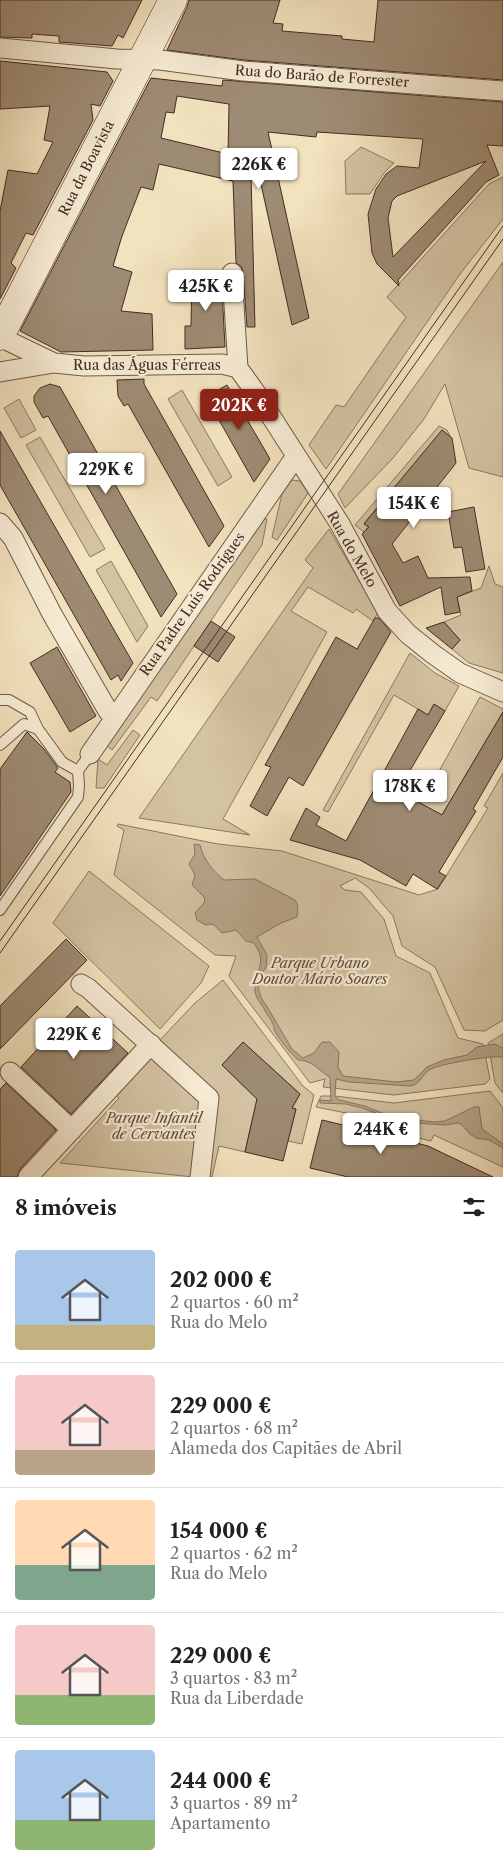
<!DOCTYPE html>
<html lang="pt">
<head>
<meta charset="utf-8">
<style>
  body { margin:0; font-family:"Libre Caslon Text",serif; background:#f2f2f2; color:#202124; height:100vh; display:flex; flex-direction:column; font-size:19px; white-space:nowrap }
  * { box-sizing:border-box; margin:0 }
  p { font-size:16px; color:#757577 }
  .icon { flex:none; width:28px; height:28px; fill:none; stroke:currentColor; stroke-width:2; stroke-linecap:round; stroke-linejoin:round }
  .map { position:relative; height:1177px; overflow:hidden }
  .side { display:flex; flex-direction:column; background:#fff; flex:1 }
  .side>* { flex:none }
  .price { position:absolute; translate:-50% -42px; padding:0 11px; border-radius:5px; background:#fff; color:#222; font-size:16px; line-height:32px; filter:drop-shadow(0 1px 2px #0008) }
  .price::after { content:''; position:absolute; left:50%; top:30px; width:15px; height:11px; margin-left:-8px; background:inherit; clip-path:polygon(0 0,100% 0,50% 100%) }
  .price.active { background:#8f2418; color:#fff }
  ul { padding:0; list-style:none }
  li { display:flex; align-items:center; gap:15px; height:125px; padding:0 15px }
  li+li { border-top:1px solid #e0e0e0 }
  li span { display:grid; place-items:center; flex:none; width:140px; height:100px; border-radius:5px; color:#555 }
  li>.icon { margin-inline-start:auto }
  span .icon { width:60px; height:60px; fill:#fffc; stroke-width:1 }
  li b { font-size:21px }
  h2 { display:flex; justify-content:space-between; align-items:center; height:60px; padding:0 15px; font-size:21px }
  .map>svg:first-child { display:block }
  .green { fill:#d4c3a3; stroke:#8b7862 }
  .water { fill:#b6a489; stroke:#887460 }
  .building { fill:#9e8b73; stroke:#422c22; fill-rule:evenodd }
  .lines { fill:none; stroke-linecap:round; stroke-linejoin:round }
  .lane-casing { stroke:#6e5a49; stroke-width:12 }
  .street-casing { stroke:#6e5a49; stroke-width:21 }
  .secondary-casing { stroke:#422c22; stroke-width:29 }
  .lane { stroke:#f7ecd5; stroke-width:10 }
  .street { stroke:#f7ecd5; stroke-width:19 }
  .secondary { stroke:#f7ecd5; stroke-width:28 }
  .tram { stroke:#422c22; stroke-width:1 }
  .labels { text-anchor:middle; dominant-baseline:central; stroke-width:4.5; stroke-linejoin:round; paint-order:stroke }
  .street-label { font-size:14px; fill:#422c22; stroke:#f7ecd5 }
  .park-label { font-size:14px; font-style:italic; fill:#5f4a3c; stroke:#f7ecd5 }
</style>
</head>
<body>
<div class="map">
<svg width="503" height="1177" viewBox="0 0 503 1177">
  <rect width="100%" height="100%" fill="#f2e2be"/>
  <filter id="stains"><feTurbulence type="fractalNoise" baseFrequency=".004" numOctaves="4"/><feColorMatrix values="0 0 0 0 .2 0 0 0 0 .09 0 0 0 0 .02 0 0 0 .5 -.17"/></filter>
  <radialGradient id="worn" r=".72"><stop offset=".6" stop-color="#630" stop-opacity="0"/><stop offset="1" stop-color="#630" stop-opacity=".3"/></radialGradient>
  <path class="green" d="M361,147L394,163L384,173L370,194H346L345,161Z
    M503,177V219L460,274L326,469L309,445L336,405L344,407L406,317L387,297L489,184Z
    M503,262V477L469,468L445,384L424,419L393,458L345,508L338,494Z
    M182,390L232,477L218,486L168,399Z
    M19,399L36,430L21,438L4,408Z
    M439,426L447,430L450,436L442,431L364,523L368,527L364,532L355,525Z
    M40,437L105,549L90,557L26,445Z
    M292,480L300,481L308,493L277,540L272,537L282,494Z
    M261,519H267L262,545L157,701L151,697L112,750L106,745Z
    M329,529L378,613L373,621L356,609L353,613L308,587L291,611L327,632L223,819L250,835L139,818L313,568L305,560Z
    M111,561L148,626L137,642L96,570Z
    M489,566L495,584L503,587V673L469,663L452,649L460,640L444,622L461,615L457,597L481,588Z
    M410,653L435,673L459,686L445,711L434,704L428,715L394,695L328,812L323,810Z
    M480,697L503,709V712L442,815L421,804Z
    M133,730L140,735L104,788H96L98,759L107,765Z
    M503,773V1020L485,1031L464,1030L435,967L402,946L393,916L369,888L355,878L340,886L345,890L361,892L384,919L396,956L430,973L458,1038L483,1044L490,1079L485,1084L394,1095L323,1087L325,1079L310,1083L229,976L236,956L215,955L114,875L124,830L117,826L118,824L218,844L282,851L419,895L438,889L488,808L484,806Z
    M89,871L209,966L201,983L160,1029L53,923Z
    M223,980L303,1086L314,1095L302,1144L288,1141L296,1109L292,1108L300,1094L243,1042L222,1065L257,1099L245,1152L219,1146L212,1177H206L215,1093L159,1041L195,1003Z
    M503,1034V1093L495,1083L488,1043Z
    M151,1055L202,1102L193,1177L60,1163L119,1098L115,1093Z
    M490,1091L503,1108V1167L434,1135L431,1141L401,1134V1124L316,1107L321,1096H335L394,1103Z"/>
  <path class="water" d="M194,844L200,845C203,859 213,871 224,880L255,879L295,900L298,906L297,917L281,923L257,937L267,955C266,960 267,963 266,967C265,970 262,972 261,974C256,985 259,997 266,1005L292,1049L303,1058L314,1053L322,1042H330L339,1052L338,1067L343,1076L396,1082L414,1080L427,1067L444,1060L467,1055L477,1047L495,1044L503,1048V1057C492,1055 438,1064 429,1070C422,1075 420,1084 411,1086L349,1082L336,1079L335,1096L339,1100L365,1106L389,1116L404,1119L435,1122L445,1121L474,1107H479L482,1129L503,1144V1148L489,1140L476,1138L470,1134L462,1125L458,1123L445,1125L414,1123L386,1117L362,1108L346,1104L320,1103V1100L331,1101L330,1077C322,1073 316,1065 308,1062C304,1060 300,1061 297,1059C291,1054 278,1038 275,1031C274,1030 274,1025 273,1024C271,1019 268,1016 265,1011C262,1003 256,1000 255,991C254,969 269,964 254,943L246,941L236,930L222,933C215,927 215,922 206,925L197,920L195,913L204,903L205,898L192,885L195,875L189,864L195,854Z"/>
  <path class="building" d="M0,0H142L123,38L118,35L112,46L59,42V36L32,34V38L0,37Z
    M189,0H280L273,23L283,24L282,31L342,36V39L374,42L378,0H503V80L244,60L167,50L187,7Z
    M0,61L107,72L113,81L100,106L91,104L93,120L33,235L26,233L11,263L16,268L0,299V211L8,170L37,174L53,142L44,140L50,106L0,109Z
    M151,78L222,86L223,80L503,102V146L487,145L499,175L486,182L398,280L399,286L377,264L372,253L368,214L376,189L386,174L397,166L419,168L423,139L317,132L316,137L268,132L309,318L292,325L259,175L251,176L255,327H247L243,272L241,266L236,263L233,181L159,164L153,190L141,187L122,236L113,266L132,272L121,311L152,314L153,350L61,352L20,331ZM177,96L229,104L228,154L161,138L166,112L174,113ZM486,161L393,257L388,218L392,201L397,196Z
    M192,272H221L225,347L185,349V326H191Z
    M144,379V384L224,526L209,547L128,404L124,406L118,396L117,380Z
    M50,384L60,387L177,594L161,617L48,416L43,418L34,402V396L40,388Z
    M227,385L270,459L254,482L206,397Z
    M442,430L452,438L456,463L392,544L403,563L418,556L428,578L470,577L472,591L457,597L460,612L445,615L441,587L400,606L362,534L369,527L364,524Z
    M0,431L133,663L121,681L118,675L111,680L0,485Z
    M474,507L485,569L466,572L462,547L454,548L448,512Z
    M375,618H379L391,632L303,786L289,777L267,816L250,806L271,767L265,765L336,637L357,649Z
    M211,621L235,637L218,662L194,646Z
    M444,622L460,640L452,649L426,628Z
    M57,647L96,716L70,732L30,663Z
    M434,704L445,711L398,791L442,815L503,712V757L473,809L476,811L439,872L446,876L437,889L413,874L406,886L360,860L290,840L306,808L320,817L316,825L346,841L418,709L428,715Z
    M27,732L44,749L58,768L55,772L70,782L71,792L0,896V769Z
    M66,939L87,960L0,1049V1006Z
    M77,1006L128,1053L71,1114L21,1067Z
    M243,1042L300,1094L292,1108L296,1109L283,1161L245,1152L257,1099L222,1065Z
    M6,1083L56,1130L20,1169L17,1177H0V1089Z
    M345,1119L390,1129L389,1136L428,1146L493,1177H348L310,1168L322,1120L343,1125Z"/>
  <g class="lines">
    <defs>
      <path id="lane" d="M0,700H9L30,712L38,729
        M0,745L24,724L38,729L62,762L78,771
        M0,910L78,797L79,786L78,771L90,754"/>
      <path id="street" d="M0,48L117,59L160,60L243,71L503,91
        M232,273L238,368
        M0,337L54,363
        M0,372L54,363L84,366L222,364L238,368L256,393L340,524L387,611L408,634L433,654L460,673L503,692
        M0,523L13,538L52,614L108,711
        M90,754L296,456
        M81,984L88,988L209,1098L200,1177
        M10,1072L72,1130
        M28,1177L151,1044"/>
      <path id="secondary" d="M0,336L173,0"/>
    </defs>
    <use href="#lane" class="lane-casing"/>
    <use href="#street" class="street-casing"/>
    <use href="#secondary" class="secondary-casing"/>
    <use href="#lane" class="lane"/>
    <use href="#street" class="street"/>
    <use href="#secondary" class="secondary"/>
    <path class="tram" d="M0,941L503,226
      M0,953L503,239"/>
  </g>
  <g class="labels">
    <g class="street-label">
      <text transform="translate(322 76) rotate(4)">Rua do Barão de Forrester</text>
      <text transform="translate(86 168) rotate(-63)">Rua da Boavista</text>
      <text x="147" y="365">Rua das Águas Férreas</text>
      <text transform="translate(352 549) rotate(60)">Rua do Melo</text>
      <text transform="translate(192 604) rotate(-55)">Rua Padre Luís Rodrigues</text>
    </g>
    <g class="park-label">
      <text x="320" y="963">Parque Urbano<tspan x="320" dy="16">Doutor Mário Soares</tspan></text>
      <text x="154" y="1118">Parque Infantil<tspan x="154" dy="16">de Cervantes</tspan></text>
    </g>
  </g>
  <rect width="100%" height="100%" filter="url(#stains)"/>
  <rect width="100%" height="100%" fill="url(#worn)"/>
</svg>
<b class="price" style="left:259px;top:190px">226K €</b>
<b class="price" style="left:206px;top:312px">425K €</b>
<b class="price active" style="left:239px;top:431px">202K €</b>
<b class="price" style="left:106px;top:495px">229K €</b>
<b class="price" style="left:414px;top:529px">154K €</b>
<b class="price" style="left:410px;top:812px">178K €</b>
<b class="price" style="left:74px;top:1060px">229K €</b>
<b class="price" style="left:381px;top:1155px">244K €</b>
</div>
<section class="side">
<h2>8 imóveis<svg class="icon" aria-label="filters" viewBox="0 0 24 24"><path d="M4 7h16M4 17h16"/><circle cx="9" cy="7" r="2"/><circle cx="15" cy="17" r="2"/></svg></h2>
<ul>
<li><span style="background:linear-gradient(#a9c7e8 75%,#c2b280 0)"><svg class="icon" aria-label="home" viewBox="0 0 24 24"><path d="M3 11l9-7 9 7M6 9v11h12V9"/></svg></span><div><b>202 000 €</b><p>2 quartos · 60 m²</p><p>Rua do Melo</p></div></li>
<li><span style="background:linear-gradient(#f6c9c9 75%,#b9a48a 0)"><svg class="icon" aria-label="home" viewBox="0 0 24 24"><path d="M3 11l9-7 9 7M6 9v11h12V9"/></svg></span><div><b>229 000 €</b><p>2 quartos · 68 m²</p><p>Alameda dos Capitães de Abril</p></div></li>
<li><span style="background:linear-gradient(#ffd9b3 65%,#7fa58c 0)"><svg class="icon" aria-label="home" viewBox="0 0 24 24"><path d="M3 11l9-7 9 7M6 9v11h12V9"/></svg></span><div><b>154 000 €</b><p>2 quartos · 62 m²</p><p>Rua do Melo</p></div></li>
<li><span style="background:linear-gradient(#f6c9c9 70%,#8fb573 0)"><svg class="icon" aria-label="home" viewBox="0 0 24 24"><path d="M3 11l9-7 9 7M6 9v11h12V9"/></svg></span><div><b>229 000 €</b><p>3 quartos · 83 m²</p><p>Rua da Liberdade</p></div></li>
<li><span style="background:linear-gradient(#a9c7e8 70%,#8fb573 0)"><svg class="icon" aria-label="home" viewBox="0 0 24 24"><path d="M3 11l9-7 9 7M6 9v11h12V9"/></svg></span><div><b>244 000 €</b><p>3 quartos · 89 m²</p><p>Apartamento</p></div></li>
</ul>
</section>
</body>
</html>
